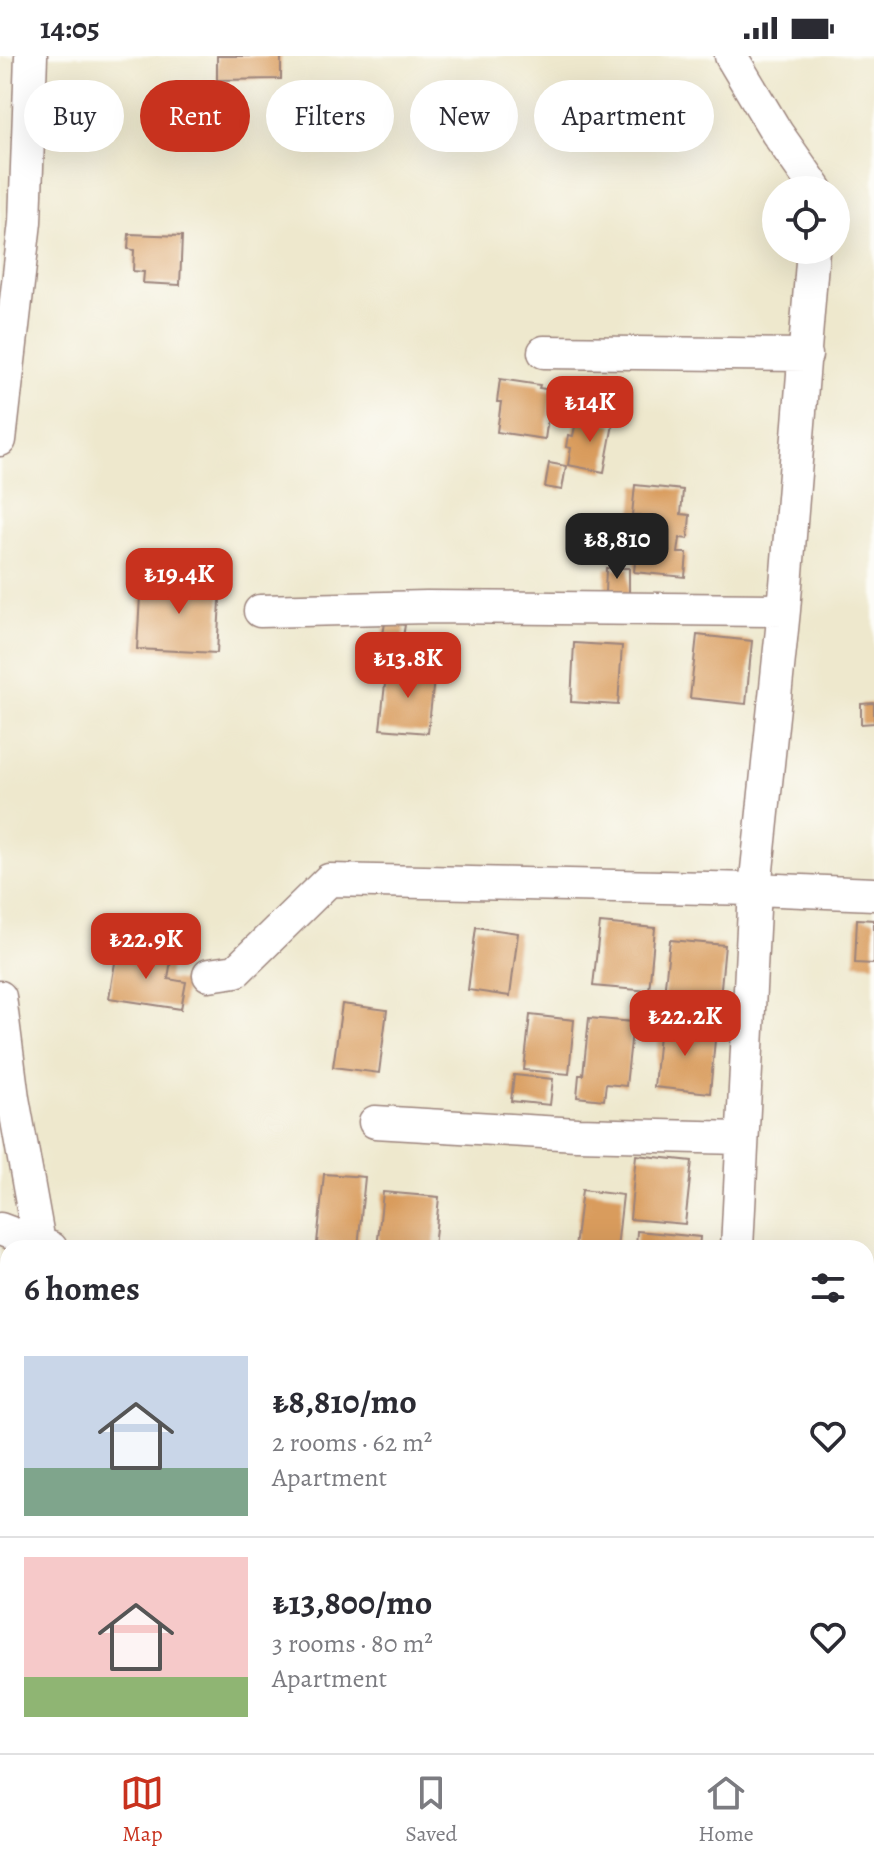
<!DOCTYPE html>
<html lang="en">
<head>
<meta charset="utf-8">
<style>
  body { margin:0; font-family:Alegreya,serif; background:#f7f7f7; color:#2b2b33; height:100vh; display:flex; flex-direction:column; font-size:30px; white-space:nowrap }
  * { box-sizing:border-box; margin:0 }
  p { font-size:26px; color:#7c7c81 }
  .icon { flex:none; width:44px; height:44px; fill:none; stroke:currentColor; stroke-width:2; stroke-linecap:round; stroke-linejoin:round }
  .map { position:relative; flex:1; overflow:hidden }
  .panel { position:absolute; left:0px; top:1184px; width:874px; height:514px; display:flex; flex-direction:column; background:#fff; border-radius:24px 24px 0 0; box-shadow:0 8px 32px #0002 }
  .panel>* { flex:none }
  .banner { position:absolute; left:24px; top:24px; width:826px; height:72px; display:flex; gap:16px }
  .controls { position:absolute; left:762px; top:120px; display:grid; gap:16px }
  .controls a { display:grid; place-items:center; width:88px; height:88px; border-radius:50%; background:#fff; box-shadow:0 8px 32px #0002; font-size:40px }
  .price { position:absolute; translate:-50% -68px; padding:0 18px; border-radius:16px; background:#c8321e; color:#fff; font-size:26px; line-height:52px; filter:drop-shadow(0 2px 4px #0008) }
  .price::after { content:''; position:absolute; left:50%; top:48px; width:24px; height:18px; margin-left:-12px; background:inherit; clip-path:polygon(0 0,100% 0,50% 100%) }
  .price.selected { background:#222; color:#fff }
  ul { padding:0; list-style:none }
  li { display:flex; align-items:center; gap:24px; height:200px; padding:0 24px }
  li+li { border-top:2px solid #e1e1e2 }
  li span { display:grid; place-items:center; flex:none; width:224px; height:160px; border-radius:0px; color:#555 }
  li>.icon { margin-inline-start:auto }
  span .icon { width:96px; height:96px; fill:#fffc; stroke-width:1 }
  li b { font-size:34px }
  h2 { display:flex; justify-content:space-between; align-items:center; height:96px; padding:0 24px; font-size:34px }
  .tag { padding:0 28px; border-radius:36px; background:#fff; box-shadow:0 8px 32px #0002; font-size:28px; line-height:72px }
  .tag.selected { background:#c8321e; color:#fff }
  .status { display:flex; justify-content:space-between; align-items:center; height:56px; padding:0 40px; background:#fff; direction:ltr }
  .status svg { height:22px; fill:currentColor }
  .tab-bar { display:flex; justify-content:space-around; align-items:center; height:112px; border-top:2px solid #e1e1e2; background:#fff; font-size:22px; color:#7c7c81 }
  .tab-bar a { display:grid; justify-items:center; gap:4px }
  .tab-bar .selected { color:#c8321e }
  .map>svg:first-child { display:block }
  .green { fill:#95c270; stroke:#70704e; stroke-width:2 }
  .building { fill:#d99c5d }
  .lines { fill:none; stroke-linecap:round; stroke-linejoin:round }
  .minor-casing { stroke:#9c847c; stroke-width:35 }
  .minor { stroke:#fff; stroke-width:32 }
</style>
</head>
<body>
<div class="status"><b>14:05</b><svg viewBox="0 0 49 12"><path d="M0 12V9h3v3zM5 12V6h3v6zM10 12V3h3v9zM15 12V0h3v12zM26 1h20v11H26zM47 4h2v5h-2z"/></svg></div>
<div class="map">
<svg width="874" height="1697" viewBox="0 0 874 1697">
  <rect width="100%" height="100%" fill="#fdfcf7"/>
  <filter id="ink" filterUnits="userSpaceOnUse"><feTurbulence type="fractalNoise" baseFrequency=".0125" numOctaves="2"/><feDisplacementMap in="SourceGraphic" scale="16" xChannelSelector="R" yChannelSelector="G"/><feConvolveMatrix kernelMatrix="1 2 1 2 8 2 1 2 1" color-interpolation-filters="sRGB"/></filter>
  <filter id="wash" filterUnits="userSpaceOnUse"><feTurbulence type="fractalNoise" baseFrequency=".006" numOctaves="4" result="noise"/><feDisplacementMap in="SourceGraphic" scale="32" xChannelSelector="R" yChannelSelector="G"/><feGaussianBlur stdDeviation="1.8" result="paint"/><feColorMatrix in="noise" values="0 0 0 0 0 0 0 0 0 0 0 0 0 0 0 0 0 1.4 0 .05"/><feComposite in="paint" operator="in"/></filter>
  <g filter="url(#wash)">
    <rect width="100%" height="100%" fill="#eee8cd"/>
    <path class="green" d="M8,1630V1690H173V1697H0V1677Z"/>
    <g id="blocks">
      <path class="building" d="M217,0H281V23L217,24Z
        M129,178L182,180L180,229L143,227L144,216L133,215L134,194L128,193Z
        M500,323L540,329L539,332L552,334L545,383L497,376L501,346H497Z
        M577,361L613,368L604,416L568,409L571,392L566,391L568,379L573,380Z
        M549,407L566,410L562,434L545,431Z
        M635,429L683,434L681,458L690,459L688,483L680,482L678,497H687L685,521L634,516L640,459H632Z
        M606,512H629V538L605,537Z
        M141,522L221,527L217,597L137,593Z
        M385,567L405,569L402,587L382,584Z
        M697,579L752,585L746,648L690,642Z
        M574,587L622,590L618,649L571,646Z
        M387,610L435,614L428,677L380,673Z
        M874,647V667L861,668V648Z
        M857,863L874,864V908L855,907Z
        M600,867L655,872L649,935L593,930Z
        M476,871L518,877L510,940L468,934Z
        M670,884L725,889L719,953L663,947Z
        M117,895L171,904L168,923L186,926L181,953L109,942Z
        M342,948L387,954L379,1017L333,1011Z
        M530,959L574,964L569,1018L524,1014Z
        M589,962L633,966L626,1030L606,1028L604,1044L577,1041L579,1019H583Z
        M660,968L716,973L710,1037L654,1031Z
        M514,1019L553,1023L550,1049L511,1045Z
        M636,1099L692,1105L685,1168L630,1163Z
        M324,1118L365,1121L358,1191L317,1187Z
        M582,1134L623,1139L617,1192H575Z
        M383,1136L439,1141L434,1192H377Z
        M637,1175L700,1181L699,1192H636Z
        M805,1186L846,1187V1192H805Z
        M0,1274L8,1276V1325L0,1323Z
        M0,1332L8,1334V1386L0,1385Z
        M866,1334H874V1421H866Z
        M0,1401L8,1403L6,1454L0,1453Z
        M866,1455H874V1497H866Z
        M248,1690L308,1694L307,1697H247Z
        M460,1690H514V1697H460Z
        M529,1690H591V1697H529Z
        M629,1690H681V1697H629Z
        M822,1690H869L868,1697H822Z"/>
    </g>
  </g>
  <g filter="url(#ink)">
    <use href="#blocks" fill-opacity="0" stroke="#9c847c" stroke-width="2"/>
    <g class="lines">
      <defs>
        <path id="minor" d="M731,0L777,77L817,134
          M544,296L806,299
          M0,384L25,166L31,0
          M260,555L427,551L784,554
          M209,919L236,915L329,824L755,833L874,838
          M0,941L13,1042L40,1192
          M375,1066L577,1078L741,1082
          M0,1173L51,1192
          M737,1192L755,833L784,554L813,194
          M866,1287L874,1288
          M866,1523H874
          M0,1595L8,1556
          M193,1690V1697
          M416,1690V1697
          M611,1690V1697
          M709,1697L710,1690"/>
      </defs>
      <use href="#minor" class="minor-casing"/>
      <use href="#minor" class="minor"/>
    </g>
  </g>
</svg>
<div class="controls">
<a><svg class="icon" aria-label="locate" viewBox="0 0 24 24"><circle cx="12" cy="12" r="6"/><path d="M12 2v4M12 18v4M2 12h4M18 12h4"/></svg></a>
</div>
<b class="price" style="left:590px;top:388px">₺14K</b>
<b class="price selected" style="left:617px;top:525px">₺8,810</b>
<b class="price" style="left:179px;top:560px">₺19.4K</b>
<b class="price" style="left:408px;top:644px">₺13.8K</b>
<b class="price" style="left:146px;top:925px">₺22.9K</b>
<b class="price" style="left:685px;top:1002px">₺22.2K</b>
<div class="banner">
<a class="tag">Buy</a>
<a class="tag selected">Rent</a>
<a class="tag">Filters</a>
<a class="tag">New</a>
<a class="tag">Apartment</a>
</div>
<section class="panel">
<h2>6 homes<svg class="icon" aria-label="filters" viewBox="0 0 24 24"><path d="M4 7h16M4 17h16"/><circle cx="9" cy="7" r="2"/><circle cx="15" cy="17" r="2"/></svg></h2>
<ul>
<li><span style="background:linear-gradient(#c9d6e8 70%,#7fa58c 0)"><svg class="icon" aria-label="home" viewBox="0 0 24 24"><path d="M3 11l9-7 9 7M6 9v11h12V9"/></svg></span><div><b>₺8,810/mo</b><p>2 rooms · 62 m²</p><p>Apartment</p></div><svg class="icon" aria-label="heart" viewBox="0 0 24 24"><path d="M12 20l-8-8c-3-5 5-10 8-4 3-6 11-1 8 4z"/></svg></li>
<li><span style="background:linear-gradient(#f6c9c9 75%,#8fb573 0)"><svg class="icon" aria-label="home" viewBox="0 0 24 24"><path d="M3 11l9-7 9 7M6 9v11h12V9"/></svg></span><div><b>₺13,800/mo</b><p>3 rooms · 80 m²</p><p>Apartment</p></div><svg class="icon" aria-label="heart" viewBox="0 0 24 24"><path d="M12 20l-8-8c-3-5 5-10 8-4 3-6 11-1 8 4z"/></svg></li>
</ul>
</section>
</div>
<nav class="tab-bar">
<a class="selected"><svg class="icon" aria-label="map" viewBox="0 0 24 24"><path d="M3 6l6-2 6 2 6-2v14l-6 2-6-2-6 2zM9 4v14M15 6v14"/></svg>Map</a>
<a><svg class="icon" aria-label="saved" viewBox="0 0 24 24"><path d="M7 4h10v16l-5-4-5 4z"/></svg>Saved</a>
<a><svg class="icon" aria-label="home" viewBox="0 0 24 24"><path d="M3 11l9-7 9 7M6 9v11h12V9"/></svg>Home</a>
</nav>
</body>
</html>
